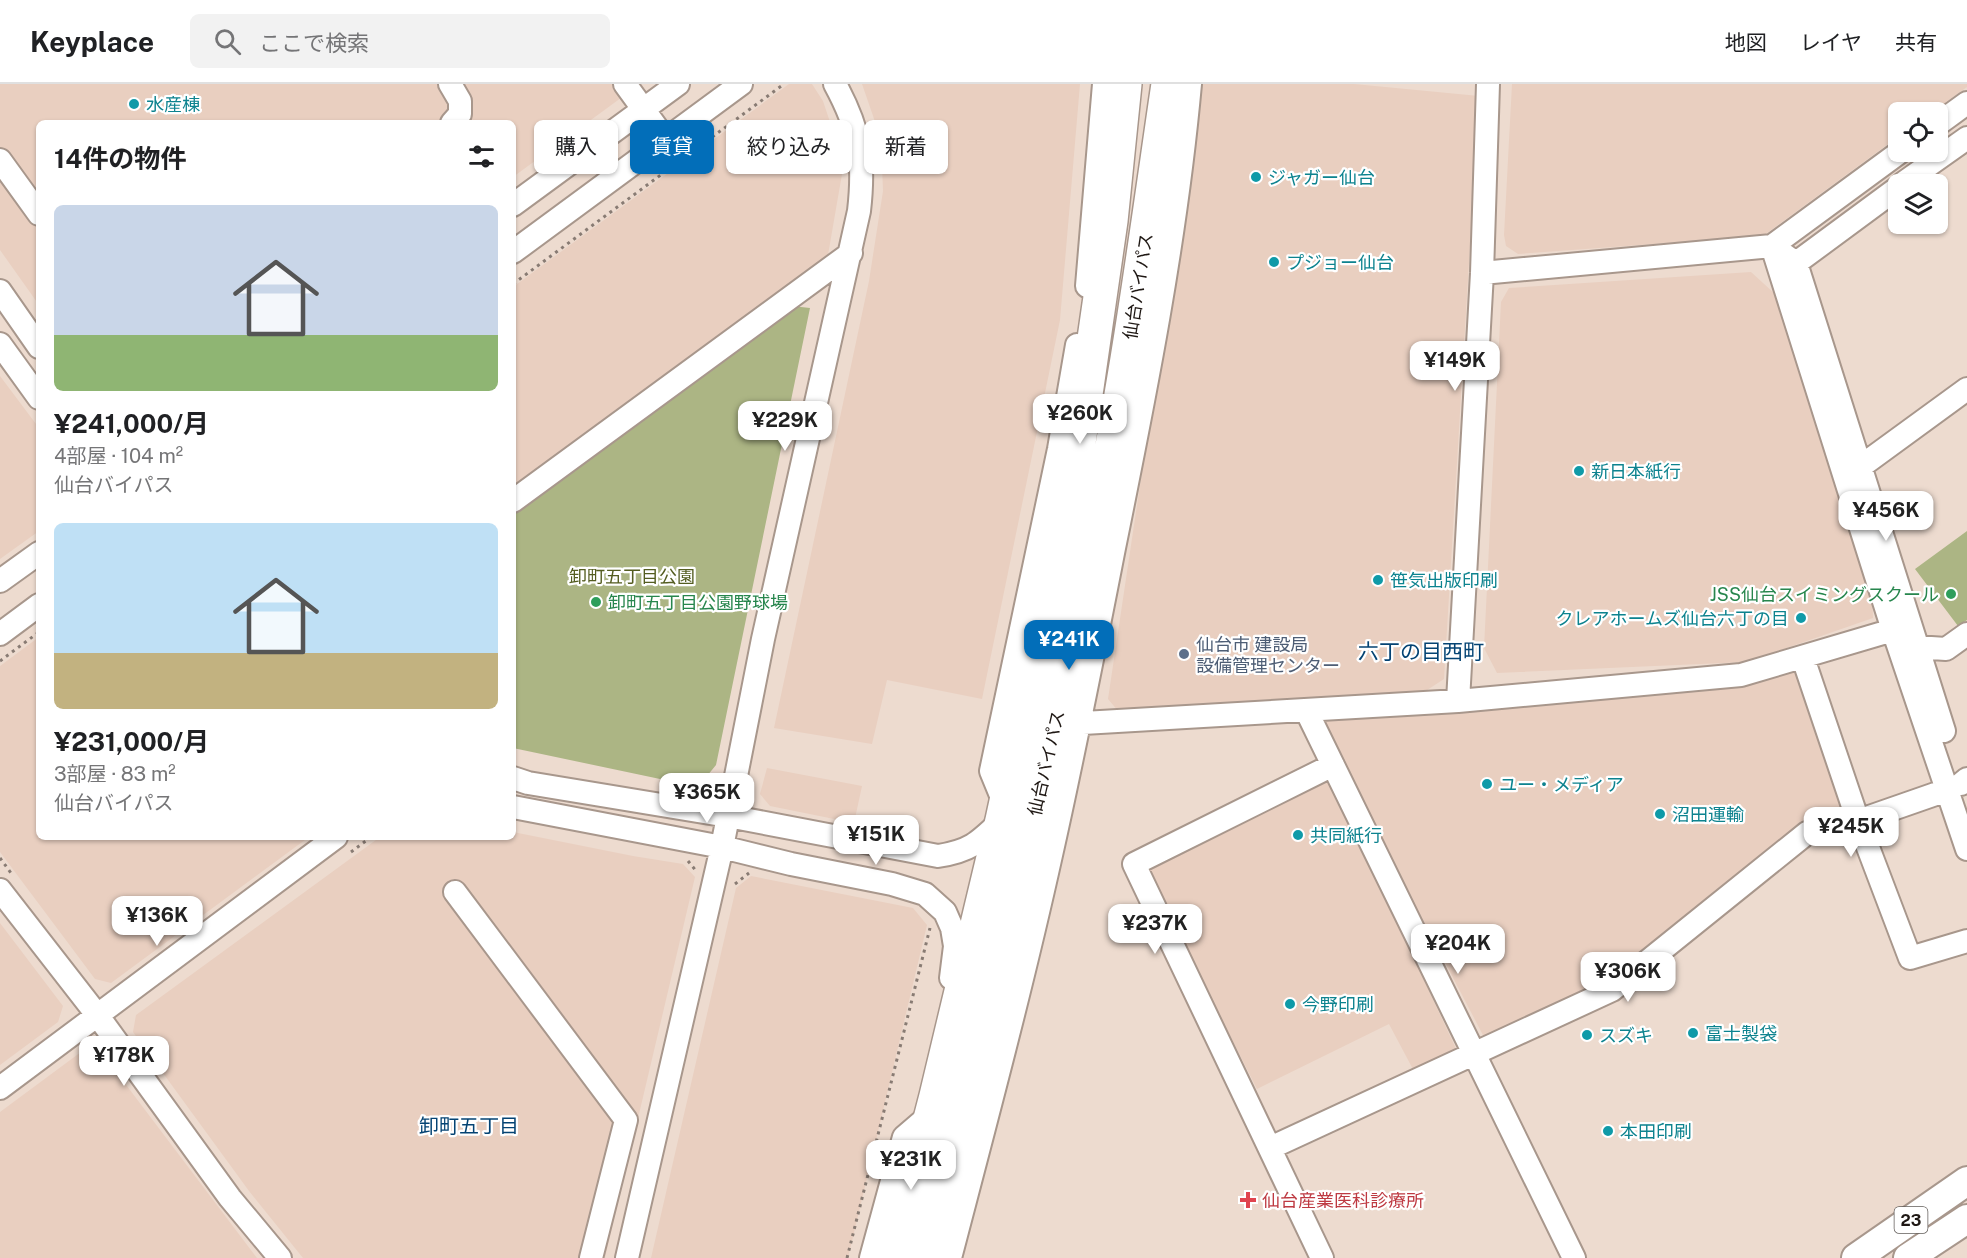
<!DOCTYPE html>
<html lang="ja">
<head>
<meta charset="utf-8">
<style>
  body { margin:0; font-family:"Public Sans","Noto Sans JP",sans-serif; background:#f2f2f2; color:#202124; height:100vh; display:flex; flex-direction:column; font-size:22px; white-space:nowrap }
  * { box-sizing:border-box; margin:0 }
  p { font-size:20px; color:#757577 }
  .icon { flex:none; width:33px; height:33px; fill:none; stroke:currentColor; stroke-width:2; stroke-linecap:round; stroke-linejoin:round }
  .map { position:relative; flex:1; overflow:hidden }
  .sheet { position:absolute; left:36px; top:36px; width:480px; height:720px; display:flex; flex-direction:column; background:#fff; border-radius:9px; box-shadow:0 2px 4px #0004 }
  .sheet>* { flex:none }
  .top-card { position:absolute; left:534px; top:36px; width:570px; height:54px; display:flex; gap:12px }
  .controls { position:absolute; left:1888px; top:18px; display:grid; gap:12px }
  .controls a { display:grid; place-items:center; width:60px; height:60px; border-radius:9px; background:#fff; box-shadow:0 2px 4px #0004; font-size:30px }
  .price { position:absolute; translate:-50% -51px; padding:0 14px; border-radius:12px; background:#fff; color:#222; font-size:20px; line-height:39px; filter:drop-shadow(0 2px 3px #0008) }
  .price::after { content:''; position:absolute; left:50%; top:36px; width:18px; height:14px; margin-left:-9px; background:inherit; clip-path:polygon(0 0,100% 0,50% 100%) }
  .price.active { background:#026eb9; color:#fff }
  ul { padding:0; list-style:none }
  li { display:grid; align-content:center; gap:12px; height:318px; padding:0 18px }
  li span { display:grid; place-items:center; height:186px; border-radius:9px; color:#555 }
  li>.icon { margin-inline-start:auto }
  span .icon { width:108px; height:108px; fill:#fffc; stroke-width:1 }
  li b { font-size:26px }
  h2 { display:flex; justify-content:space-between; align-items:center; height:72px; padding:0 18px; font-size:26px }
  .pill { padding:0 21px; border-radius:9px; background:#fff; box-shadow:0 2px 4px #0004; font-size:21px; line-height:54px }
  .pill.active { background:#026eb9; color:#fff }
  header { display:flex; align-items:center; gap:36px; box-sizing:border-box; height:84px; padding:0 30px; background:#fff; border-bottom:2px solid #e0e0e0 }
  header strong { font-size:28px }
  nav { display:flex; gap:33px; margin-inline-start:auto; font-size:21px }
  .search { width:420px; height:54px; background:#f2f2f2; display:flex; align-items:center; gap:15px; box-sizing:border-box; padding:0 21px; border-radius:9px; color:#757577; font-size:22px }
  .map>svg:first-child { display:block }
  .built { fill:#e9cfc0 }
  .green { fill:#acb584 }
  .lines { fill:none; stroke-linecap:round; stroke-linejoin:round }
  .minor-casing { stroke:#a8978c; stroke-width:26 }
  .major-casing { stroke:#a8978c; stroke-width:32 }
  .highway-casing { stroke:#a8978c; stroke-width:36 }
  .path { stroke:#887b73; stroke-width:3; stroke-dasharray:3 4.5; stroke-linecap:butt }
  .minor { stroke:#fff; stroke-width:22 }
  .major { stroke:#fff; stroke-width:28 }
  .highway { stroke:#fff; stroke-width:33 }
  .culture-dot { fill:#0f9aa8; stroke:#fff; stroke-width:2 }
  .leisure-dot { fill:#2e9e5b; stroke:#fff; stroke-width:2 }
  .service-dot { fill:#5c6f8a; stroke:#fff; stroke-width:2 }
  .health-dot { fill:#e0444e; stroke:#fff; stroke-width:2 }
  .labels { text-anchor:middle; dominant-baseline:central; stroke-width:4.5; stroke-linejoin:round; paint-order:stroke }
  .shield { fill:#fff; stroke:#625d5a; stroke-width:1.5 }
  .shield-label { font-size:16px; font-weight:bold; fill:#1f1814 }
  .culture-label { font-size:18px; fill:#0d838f; stroke:#fff; text-anchor:start }
  .street-label { font-size:18px; fill:#1f1814; stroke:#fff }
  .park-label { font-size:18px; fill:#545d20; stroke:#fff }
  .leisure-label { font-size:18px; fill:#27864d; stroke:#fff; text-anchor:end }
  .service-label { font-size:18px; fill:#4e5e75; stroke:#fff; text-anchor:start }
  .health-label { font-size:18px; fill:#be3a42; stroke:#fff; text-anchor:start }
  .neighbourhood-label { font-size:20px; fill:#044373; stroke:#fff }
  .quarter-label { font-size:21px; fill:#044373; stroke:#fff }
</style>
</head>
<body>
<header>
<strong>Keyplace</strong>
<div class="search"><svg class="icon" aria-label="search" viewBox="0 0 24 24"><circle cx="10" cy="10" r="6"/><path d="M15 15l6 6"/></svg>ここで検索</div>
<nav><a>地図</a><a>レイヤ</a><a>共有</a></nav>
</header>
<div class="map">
<svg width="1967" height="1174" viewBox="0 0 1967 1174">
  <rect width="100%" height="100%" fill="#eddbcf"/>
  <path class="built" d="M0,0H640L513,93V39H39V221L0,166Z
    M789,0H812L823,17L840,68L842,90L828,171L817,184L513,407V203Z
    M862,0H1080L1060,236L982,615L887,596L872,660L774,644L869,197L883,107L881,55Z
    M1200,0H1354L1479,12L1444,595L1418,612L1119,628L1108,615Z
    M1512,0H1967V3L1932,28H1899V52L1763,152L1518,170L1506,162L1504,151Z
    M1751,188L1774,209L1872,507L1873,534L1746,578L1497,589L1484,564L1501,218L1509,204Z
    M0,292L39,344V447L0,475Z
    M39,553V753H309L111,899L95,895L0,768V582Z
    M1804,587L1853,728L1804,745L1664,849L1601,900L1485,955L1319,637Z
    M767,684L862,702L854,739L770,722L760,710Z
    M1329,693L1458,969L1415,989L1389,940L1257,1005L1148,789L1150,778Z
    M513,748L633,772L683,780L695,793L605,1174H303L249,1107L133,948L136,931L380,753H513Z
    M751,792L913,824L927,841L848,1174H651L736,804Z
    M0,839L63,922L58,938L0,981Z
    M81,968L102,969L257,1174H0V1028Z"/>
  <path class="green" d="M792,222L810,224L716,681L698,703L513,664V428Z
    M1967,447V536L1958,542L1915,485Z"/>
  <g class="lines">
    <defs>
      <path id="minor" d="M450,0L460,17V30L452,39
        M625,0L665,55
        M1938,40L1967,19
        M0,76L39,130
        M1902,100L1967,54
        M513,121L678,0
        M1772,162L1893,546L1967,765
        M1772,162L1796,179L1944,647
        M513,168L741,0
        M1796,179L1899,103
        M1482,189L1772,162L1900,68
        M1087,202L1104,0
        M0,207L39,263
        M0,260L39,314
        M1860,383L1967,305
        M513,417L851,169
        M0,497L39,469
        M0,550L39,521
        M1803,574L1858,737L1910,874L1967,857
        M1458,617L1482,189L1488,0
        M1306,626L1574,1174
        M1066,640L1458,617L1741,591L1893,546L1916,563L1946,565L1967,550
        M513,694L528,699L728,732L938,772C970,767 978,759 1001,737
        M1961,700L1967,695
        M1005,721L991,687L1059,365L1077,261
        M513,723L722,763L791,780L892,800L925,810L945,828L952,844L955,862L951,894
        M0,806L98,932L230,1114L280,1174
        M455,808L626,1036L591,1174
        M0,1004L336,753
        M1270,1064L1612,906L1807,749L1858,737L1947,706
        M627,1174L722,763L763,555L859,127C865,75 860,46 835,0
        M871,1174L904,1053L932,1029
        M950,1174C985,1040 1021,906 1051,771C1074,669 1094,566 1114,464C1145,311 1176,156 1190,0
        M1322,1174L1134,780L1333,681"/>
      <path id="major" d="M1856,1174L1967,1097
        M1908,1174L1967,1135"/>
      <path id="highway" d="M894,1174L936,1012L1002,736L1069,428L1111,137L1125,0
        M926,1174C988,926 1049,679 1099,429C1128,287 1147,143 1168,0"/>
    </defs>
    <use href="#minor" class="minor-casing"/>
    <use href="#major" class="major-casing"/>
    <use href="#highway" class="highway-casing"/>
    <path class="path" d="M513,200L784,0
      M0,577L39,548
      M351,768L371,753
      M0,774L11,789
      M688,777L697,788
      M735,800L749,789
      M847,1174L930,844"/>
    <use href="#minor" class="minor"/>
    <use href="#major" class="major"/>
    <use href="#highway" class="highway"/>
  </g>
  <g class="culture-dot">
    <circle cx="134" cy="20" r="6"/>
    <circle cx="1256" cy="93" r="6"/>
    <circle cx="1274" cy="178" r="6"/>
    <circle cx="1579" cy="387" r="6"/>
    <circle cx="1378" cy="496" r="6"/>
    <circle cx="1801" cy="534" r="6"/>
    <circle cx="1487" cy="700" r="6"/>
    <circle cx="1660" cy="730" r="6"/>
    <circle cx="1298" cy="751" r="6"/>
    <circle cx="1290" cy="920" r="6"/>
    <circle cx="1693" cy="949" r="6"/>
    <circle cx="1587" cy="951" r="6"/>
    <circle cx="1608" cy="1047" r="6"/>
  </g>
  <g class="leisure-dot">
    <circle cx="1951" cy="510" r="6"/>
    <circle cx="596" cy="518" r="6"/>
  </g>
  <circle class="service-dot" cx="1184" cy="570" r="6"/>
  <path class="health-dot" d="M1245 1107h6v6h6v6h-6v6h-6v-6h-6v-6h6z"/>
  <g class="labels">
    <rect class="shield" x="1894.5" y="1123" width="33" height="26" rx="4.5"/>
    <g class="shield-label">
      <text x="1911" y="1136">23</text>
    </g>
    <g class="culture-label">
      <text x="146" y="20">水産棟</text>
      <text x="1268" y="93">ジャガー仙台</text>
      <text x="1286" y="178">プジョー仙台</text>
      <text x="1591" y="387">新日本紙行</text>
      <text x="1390" y="496">笹気出版印刷</text>
      <text x="1789" y="534" text-anchor="end">クレアホームズ仙台六丁の目</text>
      <text x="1499" y="700">ユー・メディア</text>
      <text x="1672" y="730">沼田運輸</text>
      <text x="1310" y="751">共同紙行</text>
      <text x="1302" y="920">今野印刷</text>
      <text x="1705" y="949">富士製袋</text>
      <text x="1599" y="951">スズキ</text>
      <text x="1620" y="1047">本田印刷</text>
    </g>
    <g class="street-label">
      <text transform="translate(1138 202) rotate(-81)">仙台バイパス</text>
      <text transform="translate(1046 679) rotate(-77)">仙台バイパス</text>
    </g>
    <g class="park-label">
      <text x="632" y="492">卸町五丁目公園</text>
    </g>
    <g class="leisure-label">
      <text x="1939" y="510">JSS仙台スイミングスクール</text>
      <text x="608" y="518" text-anchor="start">卸町五丁目公園野球場</text>
    </g>
    <g class="service-label">
      <text x="1196" y="560">仙台市 建設局<tspan x="1196" dy="21">設備管理センター</tspan></text>
    </g>
    <g class="health-label">
      <text x="1262" y="1116">仙台産業医科診療所</text>
    </g>
    <g class="neighbourhood-label">
      <text x="469" y="1042">卸町五丁目</text>
    </g>
    <g class="quarter-label">
      <text x="1421" y="567">六丁の目西町</text>
    </g>
  </g>
</svg>
<div class="controls">
<a><svg class="icon" aria-label="locate" viewBox="0 0 24 24"><circle cx="12" cy="12" r="6"/><path d="M12 2v4M12 18v4M2 12h4M18 12h4"/></svg></a>
<a><svg class="icon" aria-label="layers" viewBox="0 0 24 24"><path d="M12 4l9 5-9 5-9-5zM3 14l9 5 9-5"/></svg></a>
</div>
<b class="price" style="left:1455px;top:308px">¥149K</b>
<b class="price" style="left:1080px;top:361px">¥260K</b>
<b class="price" style="left:785px;top:368px">¥229K</b>
<b class="price" style="left:1886px;top:458px">¥456K</b>
<b class="price active" style="left:1069px;top:587px">¥241K</b>
<b class="price" style="left:707px;top:740px">¥365K</b>
<b class="price" style="left:1851px;top:774px">¥245K</b>
<b class="price" style="left:876px;top:782px">¥151K</b>
<b class="price" style="left:157px;top:863px">¥136K</b>
<b class="price" style="left:1155px;top:871px">¥237K</b>
<b class="price" style="left:1458px;top:891px">¥204K</b>
<b class="price" style="left:1628px;top:919px">¥306K</b>
<b class="price" style="left:124px;top:1003px">¥178K</b>
<b class="price" style="left:911px;top:1107px">¥231K</b>
<div class="top-card">
<a class="pill">購入</a>
<a class="pill active">賃貸</a>
<a class="pill">絞り込み</a>
<a class="pill">新着</a>
</div>
<section class="sheet">
<h2>14件の物件<svg class="icon" aria-label="filters" viewBox="0 0 24 24"><path d="M4 7h16M4 17h16"/><circle cx="9" cy="7" r="2"/><circle cx="15" cy="17" r="2"/></svg></h2>
<ul>
<li><span style="background:linear-gradient(#c9d6e8 70%,#8fb573 0)"><svg class="icon" aria-label="home" viewBox="0 0 24 24"><path d="M3 11l9-7 9 7M6 9v11h12V9"/></svg></span><div><b>¥241,000/月</b><p>4部屋 · 104 m²</p><p>仙台バイパス</p></div></li>
<li><span style="background:linear-gradient(#bfe0f5 70%,#c2b280 0)"><svg class="icon" aria-label="home" viewBox="0 0 24 24"><path d="M3 11l9-7 9 7M6 9v11h12V9"/></svg></span><div><b>¥231,000/月</b><p>3部屋 · 83 m²</p><p>仙台バイパス</p></div></li>
</ul>
</section>
</div>
</body>
</html>
